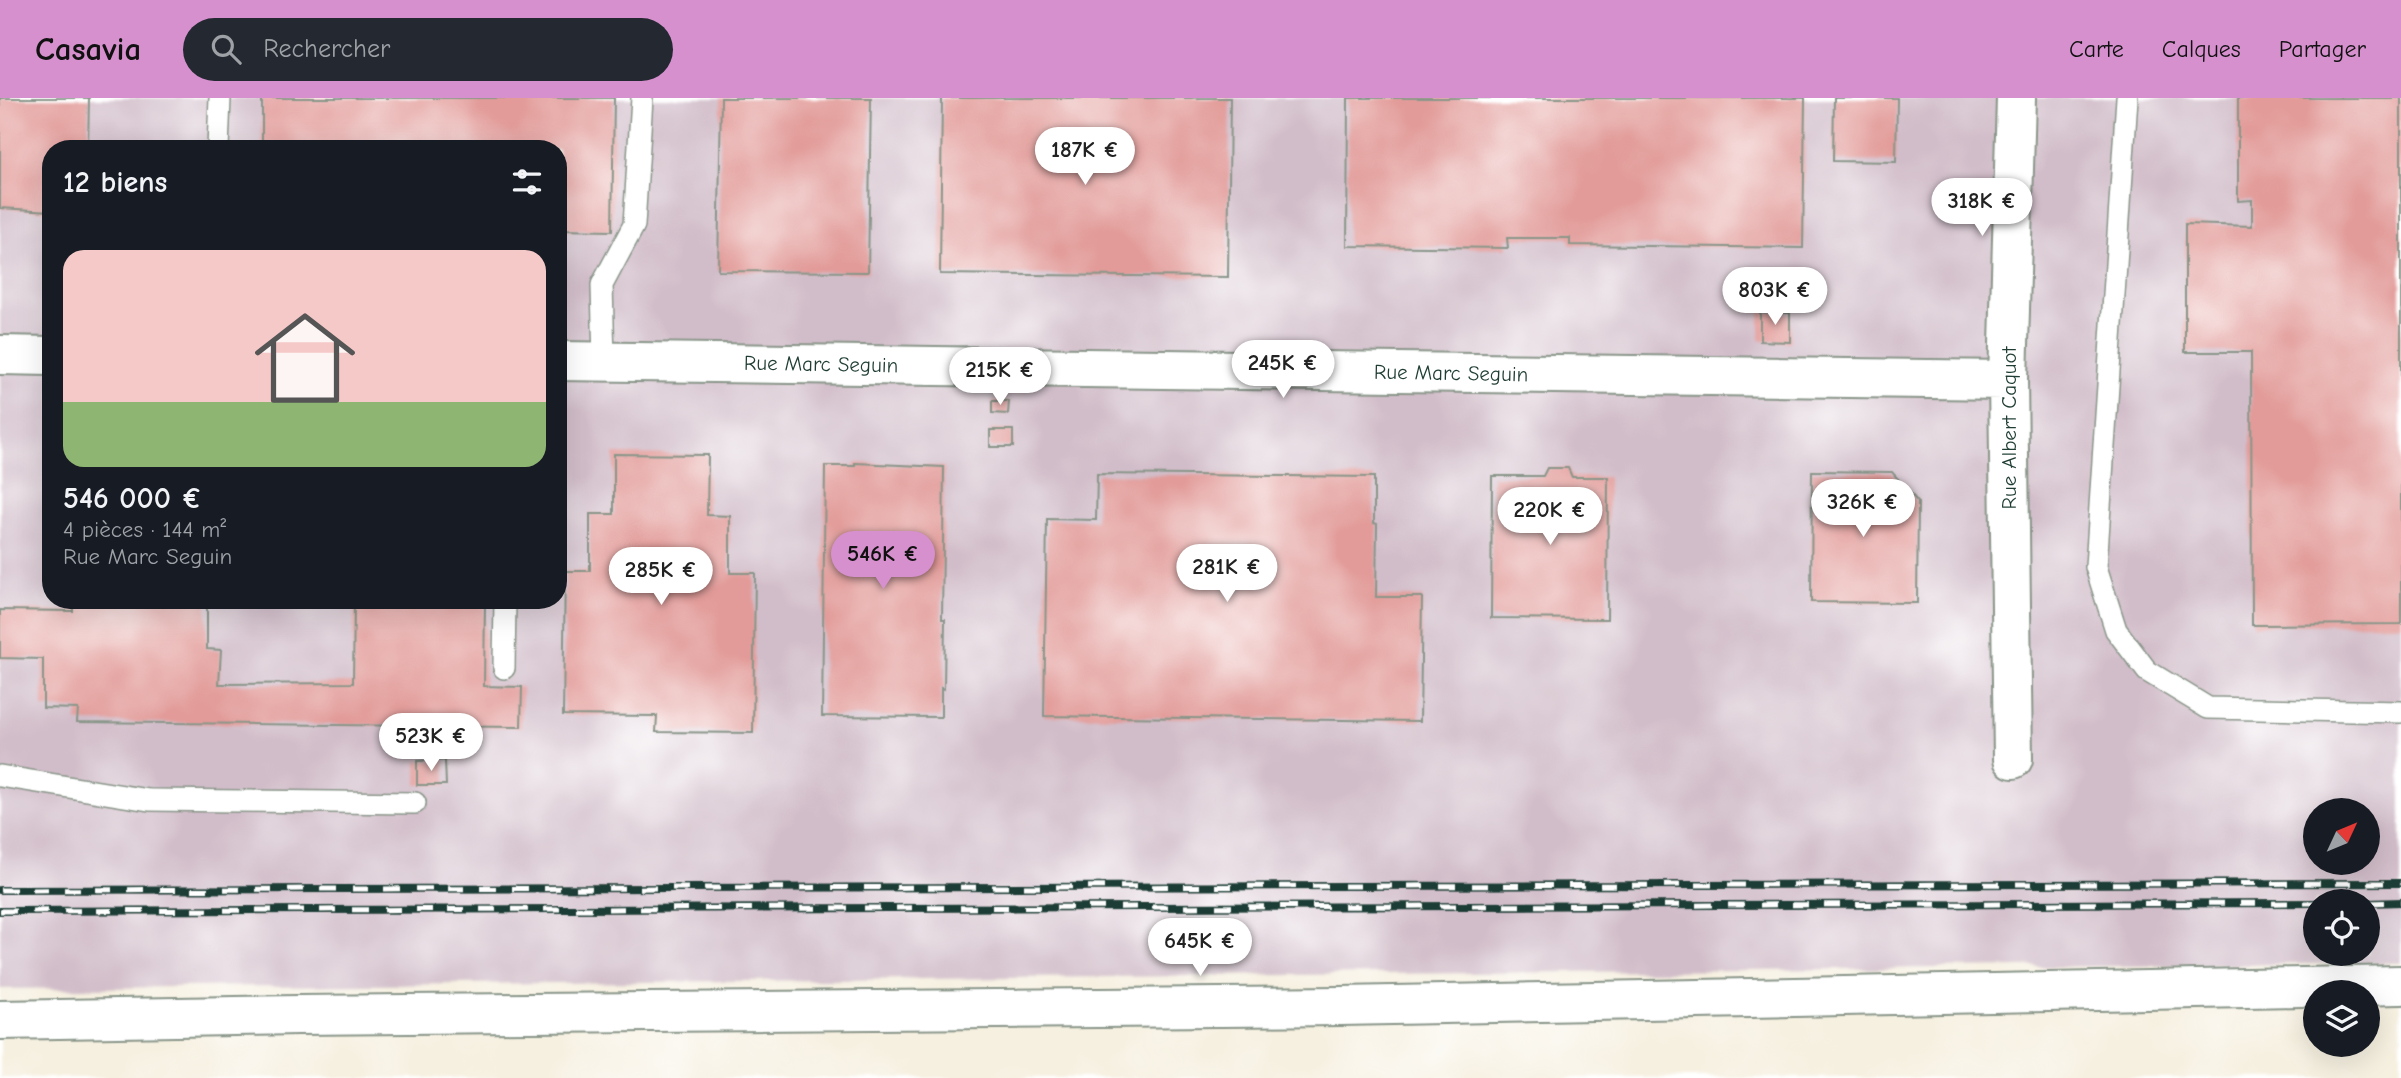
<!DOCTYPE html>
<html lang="fr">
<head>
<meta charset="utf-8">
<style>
  body { margin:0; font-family:"Comic Neue",sans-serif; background:#242831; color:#f1f3f6; height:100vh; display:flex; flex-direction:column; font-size:26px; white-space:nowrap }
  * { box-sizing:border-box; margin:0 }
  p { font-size:23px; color:#9ea1a6 }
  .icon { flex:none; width:38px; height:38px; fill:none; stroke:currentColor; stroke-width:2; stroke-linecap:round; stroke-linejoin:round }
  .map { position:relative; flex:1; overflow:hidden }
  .panel { position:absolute; left:42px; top:42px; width:525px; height:469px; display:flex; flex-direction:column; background:#171b24; border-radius:28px; box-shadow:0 7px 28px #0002 }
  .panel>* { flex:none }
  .needle { width:46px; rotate:46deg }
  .fabs { position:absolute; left:2303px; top:700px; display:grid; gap:14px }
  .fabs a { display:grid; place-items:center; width:77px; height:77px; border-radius:50%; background:#171b24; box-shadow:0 7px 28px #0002; font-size:35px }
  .price { position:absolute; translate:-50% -60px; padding:0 16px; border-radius:24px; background:#fff; color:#222; font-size:23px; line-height:46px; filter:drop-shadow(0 2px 4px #0008) }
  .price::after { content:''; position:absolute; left:50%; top:42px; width:21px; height:16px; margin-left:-10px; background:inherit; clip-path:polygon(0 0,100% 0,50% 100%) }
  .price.current { background:#d690ce; color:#111 }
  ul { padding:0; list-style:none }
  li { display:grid; align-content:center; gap:14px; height:371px; padding:0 21px }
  li span { display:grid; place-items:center; height:217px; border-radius:21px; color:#555 }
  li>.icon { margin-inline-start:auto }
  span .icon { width:126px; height:126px; fill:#fffc; stroke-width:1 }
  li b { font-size:30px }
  h2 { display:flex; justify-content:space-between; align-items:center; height:84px; padding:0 21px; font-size:30px }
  header { display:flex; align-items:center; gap:42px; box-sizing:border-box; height:98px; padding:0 35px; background:#d690ce; color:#111 }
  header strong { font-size:33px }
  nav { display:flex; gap:38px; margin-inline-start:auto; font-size:24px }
  .search { width:490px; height:63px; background:#242831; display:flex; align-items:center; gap:18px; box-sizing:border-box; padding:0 24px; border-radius:38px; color:#9ea1a6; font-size:26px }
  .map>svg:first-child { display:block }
  .industrial { fill:#d1bdc9; fill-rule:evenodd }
  .building { fill:#e29b99 }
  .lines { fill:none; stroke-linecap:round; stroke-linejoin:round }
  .service-casing { stroke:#8a968a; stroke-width:24 }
  .minor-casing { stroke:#8a968a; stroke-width:42 }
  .service { stroke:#fff; stroke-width:21 }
  .minor { stroke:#fff; stroke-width:38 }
  .rail-casing { stroke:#1f3d34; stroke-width:8 }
  .rail { stroke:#fff; stroke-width:5; stroke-dasharray:16; stroke-linecap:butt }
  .labels { text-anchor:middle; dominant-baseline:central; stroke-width:5; stroke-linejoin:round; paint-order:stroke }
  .street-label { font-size:21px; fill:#1f3d34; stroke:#fff }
</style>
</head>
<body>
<header>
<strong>Casavia</strong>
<div class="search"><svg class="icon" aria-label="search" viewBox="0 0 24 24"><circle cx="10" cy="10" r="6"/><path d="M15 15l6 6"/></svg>Rechercher</div>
<nav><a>Carte</a><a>Calques</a><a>Partager</a></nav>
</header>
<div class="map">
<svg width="2401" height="980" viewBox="0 0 2401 980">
  <rect width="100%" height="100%" fill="#fff"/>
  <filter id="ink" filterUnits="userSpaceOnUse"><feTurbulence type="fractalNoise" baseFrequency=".0143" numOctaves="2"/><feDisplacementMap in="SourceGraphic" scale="14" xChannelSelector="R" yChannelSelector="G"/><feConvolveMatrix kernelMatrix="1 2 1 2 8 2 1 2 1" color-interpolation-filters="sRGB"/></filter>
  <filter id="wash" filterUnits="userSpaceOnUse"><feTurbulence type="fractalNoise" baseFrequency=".00686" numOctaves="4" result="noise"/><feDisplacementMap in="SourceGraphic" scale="28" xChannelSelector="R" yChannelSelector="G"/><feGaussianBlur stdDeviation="1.57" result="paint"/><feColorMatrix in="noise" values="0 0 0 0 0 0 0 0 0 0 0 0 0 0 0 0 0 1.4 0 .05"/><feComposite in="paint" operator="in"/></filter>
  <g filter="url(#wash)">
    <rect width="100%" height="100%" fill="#f6f0e0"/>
    <path class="industrial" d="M0,0H2401V865L0,891ZM51,51H558V502H51ZM2315,712H2368V765H2315ZM2315,803H2368V856H2315Z"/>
    <g id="blocks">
      <path class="building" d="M0,0H89L88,51H51V113L0,110Z
        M262,0H614L612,133L558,132V51H262Z
        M721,0H871L868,174L718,173Z
        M942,0H1230L1228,179L940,176Z
        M1348,0H1805L1803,150L1570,147V140H1507L1508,150L1347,148Z
        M1834,0H1897L1896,64L1833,63Z
        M2238,0H2401V526L2252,527L2251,254H2185V126L2252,128V102L2238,103Z
        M1760,214L1790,215V244L1760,243Z
        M992,303H1009L1008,316L992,315Z
        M990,332H1013V349H990Z
        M614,356L708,357L707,417L730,418V475H755L753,635L656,634L657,618L563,617L565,473H590V416H614Z
        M855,365L944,369L942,521H945L944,591L941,590V619L822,618L825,368H855Z
        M1547,370H1568L1572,379H1608L1607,521L1491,520L1492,378H1543Z
        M1812,373L1892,374L1918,404L1917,505L1811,504Z
        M1097,376L1374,379V425L1377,426L1376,499H1422L1420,623L1044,618L1047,421L1096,422Z
        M73,502H207V551L221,552L219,586L353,585L354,502H485L484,588L522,589L521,629L77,624L78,611L43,610V561L0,560V512L73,513Z
        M445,662L446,687H417V663Z"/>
    </g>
  </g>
  <g filter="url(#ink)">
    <use href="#blocks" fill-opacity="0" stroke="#8a968a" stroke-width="2"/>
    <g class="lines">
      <defs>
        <path id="service" d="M2127,0L2096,469L2116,532L2147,573L2208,610L2401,614
          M218,51L220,0
          M604,263L602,187L634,127L642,0
          M504,570L505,502
          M0,678L149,702L415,705"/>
        <path id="minor" d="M0,257L51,258
          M558,263L2008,282
          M2013,661L2008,282L2016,0
          M0,922L298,917L1341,908L2401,887"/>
      </defs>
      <use href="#service" class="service-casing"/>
      <use href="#minor" class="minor-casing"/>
      <use href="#service" class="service"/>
      <use href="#minor" class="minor"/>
      <defs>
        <path id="rail" d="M0,792L2401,785
          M2368,805L2401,804
          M0,813L2315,805"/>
      </defs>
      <use href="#rail" class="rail-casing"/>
      <use href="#rail" class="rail"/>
    </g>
  </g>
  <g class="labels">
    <g class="street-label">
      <text transform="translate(821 266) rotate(1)">Rue Marc Seguin</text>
      <text transform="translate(1451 275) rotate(1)">Rue Marc Seguin</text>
      <text transform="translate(2009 330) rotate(-90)">Rue Albert Caquot</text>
    </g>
  </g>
</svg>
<div class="fabs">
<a><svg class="needle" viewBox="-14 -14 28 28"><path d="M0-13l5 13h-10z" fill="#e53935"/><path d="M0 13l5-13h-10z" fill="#9ea1a6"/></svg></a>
<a><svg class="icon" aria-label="locate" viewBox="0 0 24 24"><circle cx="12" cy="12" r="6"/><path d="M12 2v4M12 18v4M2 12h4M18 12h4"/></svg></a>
<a><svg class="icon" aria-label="layers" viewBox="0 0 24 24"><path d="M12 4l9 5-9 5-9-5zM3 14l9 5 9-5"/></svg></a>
</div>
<b class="price" style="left:1085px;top:89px">187K €</b>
<b class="price" style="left:1982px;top:140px">318K €</b>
<b class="price" style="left:1775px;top:229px">803K €</b>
<b class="price" style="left:1283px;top:302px">245K €</b>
<b class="price" style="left:1000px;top:309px">215K €</b>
<b class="price" style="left:1863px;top:441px">326K €</b>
<b class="price" style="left:1550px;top:449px">220K €</b>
<b class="price current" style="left:883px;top:493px">546K €</b>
<b class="price" style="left:1227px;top:506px">281K €</b>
<b class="price" style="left:661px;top:509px">285K €</b>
<b class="price" style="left:431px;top:675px">523K €</b>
<b class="price" style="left:1200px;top:880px">645K €</b>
<section class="panel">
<h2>12 biens<svg class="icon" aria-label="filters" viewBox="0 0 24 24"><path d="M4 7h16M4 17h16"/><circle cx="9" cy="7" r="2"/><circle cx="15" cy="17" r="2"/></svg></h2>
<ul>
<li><span style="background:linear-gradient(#f6c9c9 70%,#8fb573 0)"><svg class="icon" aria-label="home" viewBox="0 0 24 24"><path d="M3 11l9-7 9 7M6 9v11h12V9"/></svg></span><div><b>546 000 €</b><p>4 pièces · 144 m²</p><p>Rue Marc Seguin</p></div></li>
</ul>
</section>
</div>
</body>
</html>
